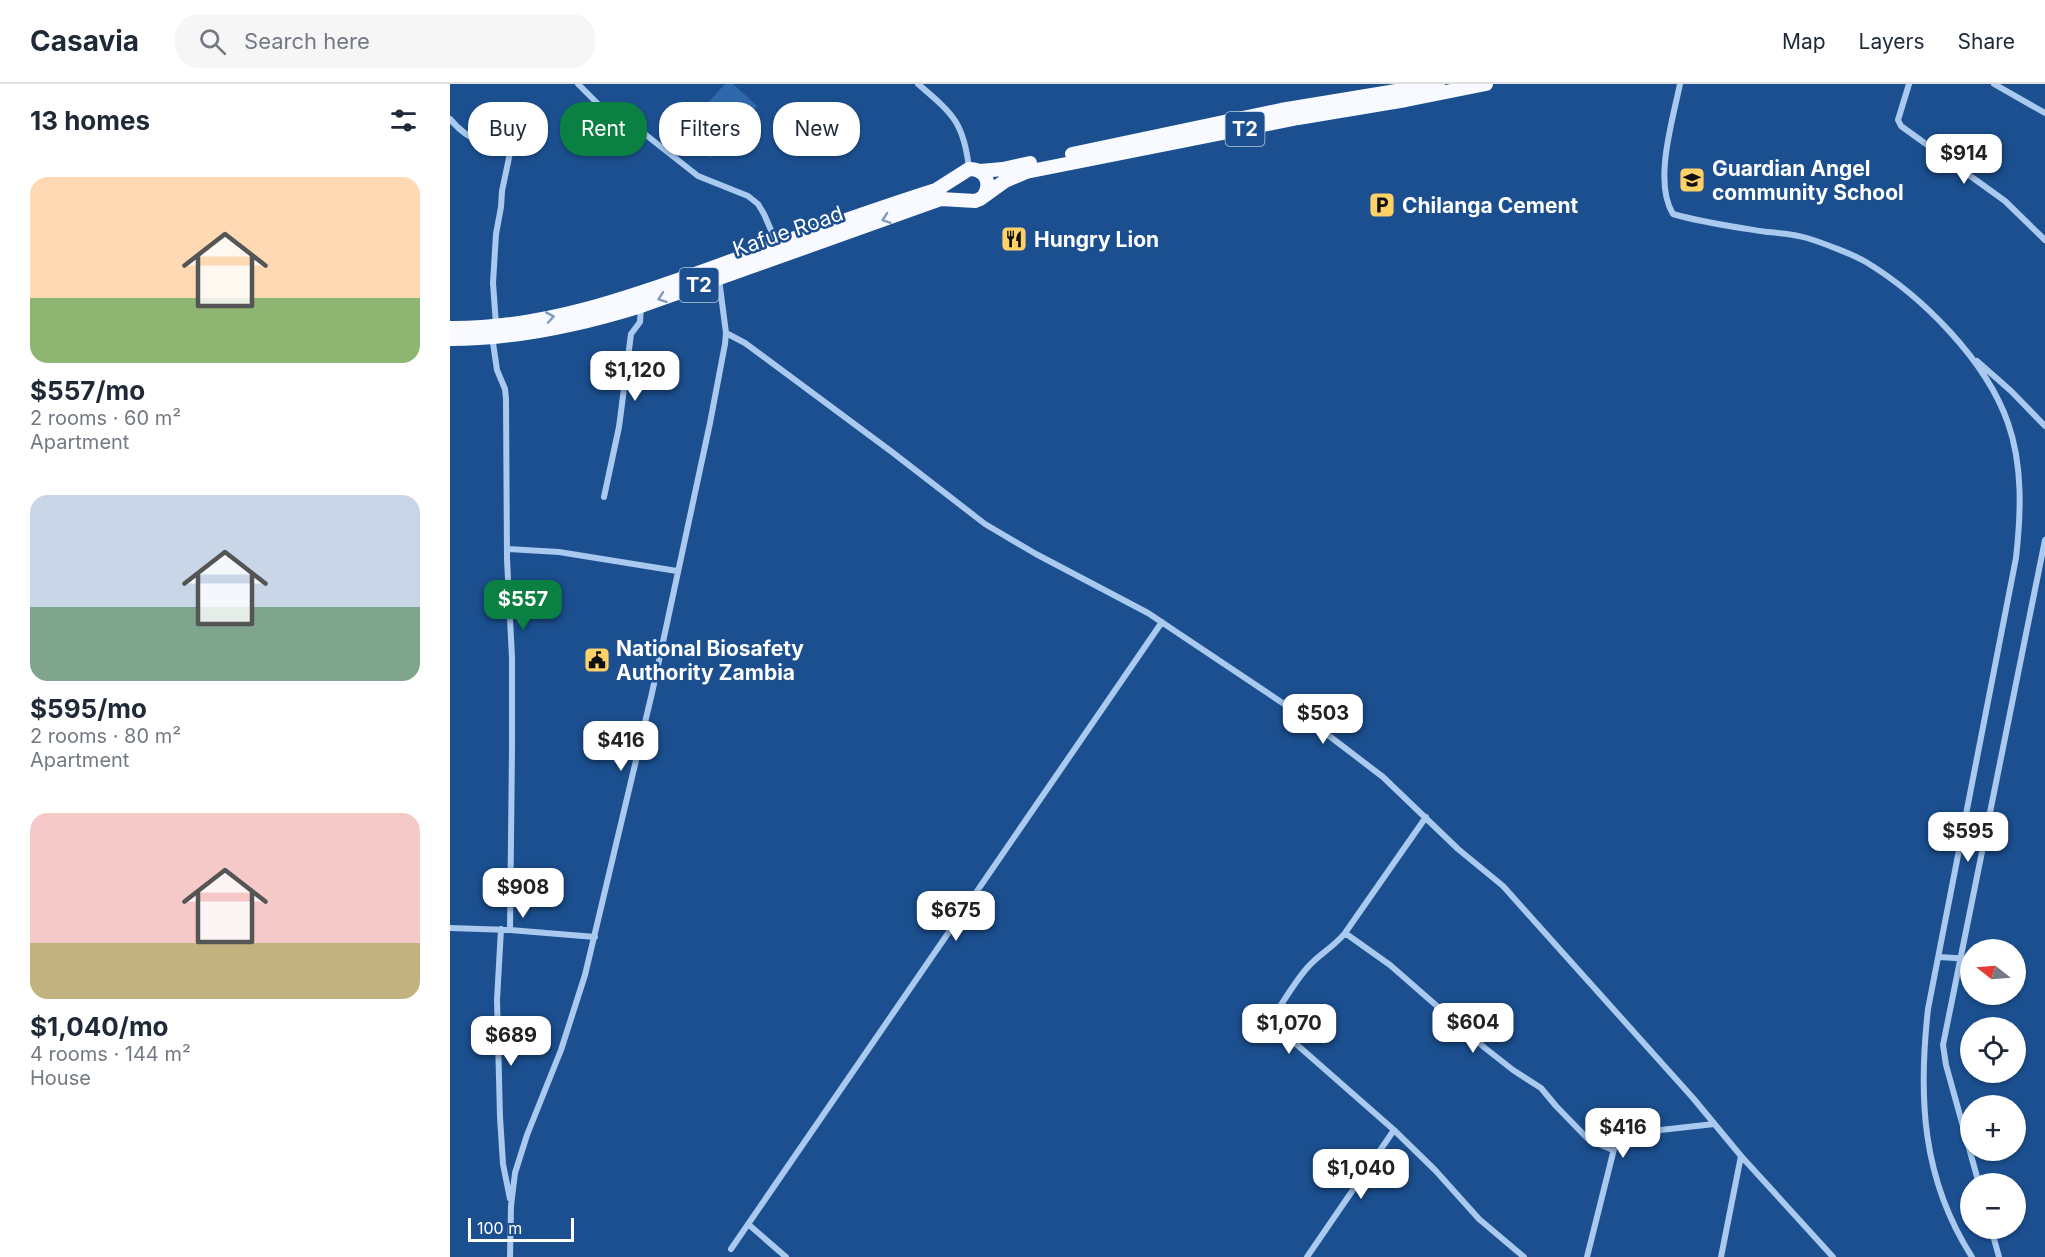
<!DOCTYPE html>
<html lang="en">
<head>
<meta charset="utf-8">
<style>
  body { margin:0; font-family:Inter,sans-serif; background:#f6f6f7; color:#1f2937; height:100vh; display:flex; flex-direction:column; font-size:22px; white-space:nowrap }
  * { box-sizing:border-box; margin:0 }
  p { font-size:20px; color:#747a83 }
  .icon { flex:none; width:33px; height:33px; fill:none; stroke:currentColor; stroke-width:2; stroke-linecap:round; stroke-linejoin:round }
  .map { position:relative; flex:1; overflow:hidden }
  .sheet { display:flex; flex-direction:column; background:#fff; width:450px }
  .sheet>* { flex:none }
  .hud { position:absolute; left:18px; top:18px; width:570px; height:54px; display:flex; gap:12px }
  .needle { width:39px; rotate:287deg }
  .fabs { position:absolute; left:1510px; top:855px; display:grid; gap:12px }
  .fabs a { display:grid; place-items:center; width:66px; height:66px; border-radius:50%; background:#fff; box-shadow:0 2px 4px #0004; font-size:30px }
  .scale { position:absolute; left:18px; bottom:15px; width:106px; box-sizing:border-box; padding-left:6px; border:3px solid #fff; border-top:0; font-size:16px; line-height:21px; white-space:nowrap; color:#fff; -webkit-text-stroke:4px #1b4f8f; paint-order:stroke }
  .price { position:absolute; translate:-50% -51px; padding:0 14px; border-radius:12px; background:#fff; color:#222; font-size:20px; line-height:39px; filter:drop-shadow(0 2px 3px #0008) }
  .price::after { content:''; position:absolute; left:50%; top:36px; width:18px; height:14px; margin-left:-9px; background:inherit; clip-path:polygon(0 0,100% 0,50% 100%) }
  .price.current { background:#0b8043; color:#fff }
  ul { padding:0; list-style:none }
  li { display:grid; align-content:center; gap:12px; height:318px; padding:0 30px }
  li span { display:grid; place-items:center; height:186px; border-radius:18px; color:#555 }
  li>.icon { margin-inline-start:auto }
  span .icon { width:108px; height:108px; fill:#fffc; stroke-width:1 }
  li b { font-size:26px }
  h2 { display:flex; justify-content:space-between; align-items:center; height:72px; padding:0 30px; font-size:26px }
  .chip { padding:0 21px; border-radius:24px; background:#fff; box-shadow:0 2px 4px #0004; font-size:21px; line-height:54px }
  .chip.current { background:#0b8043; color:#fff }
  header { display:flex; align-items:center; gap:36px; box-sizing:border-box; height:84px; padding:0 30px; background:#fff; border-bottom:2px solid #e0e1e3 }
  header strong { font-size:28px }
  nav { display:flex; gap:33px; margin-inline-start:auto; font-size:21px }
  .search { width:420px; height:54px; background:#f6f6f7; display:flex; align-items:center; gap:15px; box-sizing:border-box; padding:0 21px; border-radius:24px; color:#747a83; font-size:22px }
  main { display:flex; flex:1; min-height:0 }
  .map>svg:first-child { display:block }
  .green { fill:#2e69ad }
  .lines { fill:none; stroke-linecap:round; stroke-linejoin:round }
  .minor { stroke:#a9c9ee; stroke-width:6 }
  .trunk { stroke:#f8faff; stroke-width:14 }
  .oneway { stroke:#7e9cc1 }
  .labels { text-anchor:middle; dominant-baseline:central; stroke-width:5; stroke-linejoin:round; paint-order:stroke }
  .shield { fill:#1b4f8f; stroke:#bbcadd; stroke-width:1.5 }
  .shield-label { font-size:20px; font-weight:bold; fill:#fff }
  .poi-label { font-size:21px; font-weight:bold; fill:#fff; stroke:#1b4f8f; text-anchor:start }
  .street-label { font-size:21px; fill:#fff; stroke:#1b4f8f }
</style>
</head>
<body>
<header>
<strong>Casavia</strong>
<div class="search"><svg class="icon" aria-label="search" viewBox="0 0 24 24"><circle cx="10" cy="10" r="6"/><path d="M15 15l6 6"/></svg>Search here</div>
<nav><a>Map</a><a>Layers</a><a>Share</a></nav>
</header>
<main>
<section class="sheet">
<h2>13 homes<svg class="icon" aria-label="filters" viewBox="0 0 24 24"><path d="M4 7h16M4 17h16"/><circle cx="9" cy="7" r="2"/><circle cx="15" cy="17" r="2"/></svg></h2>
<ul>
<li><span style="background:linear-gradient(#ffd9b3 65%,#8fb573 0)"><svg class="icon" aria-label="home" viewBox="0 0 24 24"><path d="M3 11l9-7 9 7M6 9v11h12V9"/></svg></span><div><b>$557/mo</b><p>2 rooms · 60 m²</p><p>Apartment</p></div></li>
<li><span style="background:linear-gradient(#c9d6e8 60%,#7fa58c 0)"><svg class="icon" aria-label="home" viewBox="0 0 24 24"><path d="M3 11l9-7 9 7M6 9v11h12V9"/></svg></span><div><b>$595/mo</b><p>2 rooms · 80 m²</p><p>Apartment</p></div></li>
<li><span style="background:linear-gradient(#f6c9c9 70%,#c2b280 0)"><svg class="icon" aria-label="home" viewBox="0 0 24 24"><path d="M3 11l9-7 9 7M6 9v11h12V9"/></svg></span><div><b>$1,040/mo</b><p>4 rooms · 144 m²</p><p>House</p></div></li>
</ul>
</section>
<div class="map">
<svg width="1595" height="1173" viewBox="0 0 1595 1173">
  <rect width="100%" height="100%" fill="#1b4f8f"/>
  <path class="green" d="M275,0H283L307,22L260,74L231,49Z"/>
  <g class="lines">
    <path class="minor" d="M128,0L149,21L177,36L248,92L298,112L308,120L314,130L327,160
      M468,0C502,29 514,38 519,85
      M1230,0C1223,35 1203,98 1223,130C1254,139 1285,143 1317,148C1330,149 1344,150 1357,154C1373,159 1402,170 1416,178C1472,212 1536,276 1558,339C1573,382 1571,429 1566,474L1478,925C1468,1014 1472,1095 1522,1173
      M1459,0L1448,36L1451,42L1555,117L1595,156
      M1544,0L1595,29
      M0,35C9,46 18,53 32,59C42,62 54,61 60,69L52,107L51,123L46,150L43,199L46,241
      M276,249L295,259L442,368L535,440L586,470L698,529L861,638L933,693L1008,765L1053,802L1243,1014L1291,1072L1383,1173
      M42,252L47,286L55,305L56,315L57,475L62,574V664L60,846
      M1527,277L1561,307L1595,342
      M154,413L169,343L181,250L190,238L191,222
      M57,465L109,468L227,487
      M976,733L895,849C884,863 869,870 857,884C844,899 833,918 822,935L829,945L944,1046L985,1086L1029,1135L1074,1173
      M0,844L60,846L145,853
      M51,845L47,916L50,1033L53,1080L60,1115
      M895,849L940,881L1035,964L1063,986L1091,1004L1106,1022L1139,1056L1163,1066
      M1489,873L1521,875
      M1529,1100L1496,981L1493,961L1595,456
      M298,1140L336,1173
      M1541,1144L1549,1173
      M281,1165L712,538
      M60,1173L61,1122L65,1089L77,1051L111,966L135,891L202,609L260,339L275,260L276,249L269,195
      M857,1173L944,1046
      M1137,1173L1167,1053L1175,1050L1264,1040
      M1271,1173L1291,1072"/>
    <path class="trunk" d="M622,70L831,26L988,0
      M530,87L553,85L580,79
      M0,244C93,245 184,212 270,181C342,155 413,129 486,106L519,85C535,85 542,98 534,112
      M0,255C65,255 130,241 191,222L491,115L525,117L530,115L555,97L576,88L848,34L956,16L1036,0"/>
  </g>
  <defs><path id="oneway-chevron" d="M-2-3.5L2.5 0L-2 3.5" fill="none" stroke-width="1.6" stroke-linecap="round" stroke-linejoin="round" transform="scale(1.5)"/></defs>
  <g class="oneway">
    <use href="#oneway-chevron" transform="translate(436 135) rotate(161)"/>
    <use href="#oneway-chevron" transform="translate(212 214) rotate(160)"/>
    <use href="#oneway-chevron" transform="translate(100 233) rotate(-10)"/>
  </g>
  <defs>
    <symbol id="school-square" viewBox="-11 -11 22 22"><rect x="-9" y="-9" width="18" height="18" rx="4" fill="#ffd166" stroke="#1b4f8f"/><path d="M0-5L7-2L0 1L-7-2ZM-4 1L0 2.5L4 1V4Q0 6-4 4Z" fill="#111"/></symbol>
    <symbol id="parking-square" viewBox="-11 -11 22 22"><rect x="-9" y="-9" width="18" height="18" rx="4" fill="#ffd166" stroke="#1b4f8f"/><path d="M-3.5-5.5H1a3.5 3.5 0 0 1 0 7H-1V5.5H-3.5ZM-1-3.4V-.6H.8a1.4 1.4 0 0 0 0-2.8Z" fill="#111"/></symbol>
    <symbol id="restaurant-square" viewBox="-11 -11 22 22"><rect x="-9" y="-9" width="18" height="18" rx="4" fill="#ffd166" stroke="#1b4f8f"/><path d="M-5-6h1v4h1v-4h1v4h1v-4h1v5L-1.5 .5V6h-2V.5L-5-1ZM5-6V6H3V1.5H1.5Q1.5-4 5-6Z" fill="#111"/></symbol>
    <symbol id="civic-square" viewBox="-11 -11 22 22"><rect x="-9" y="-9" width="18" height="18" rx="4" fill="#ffd166" stroke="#1b4f8f"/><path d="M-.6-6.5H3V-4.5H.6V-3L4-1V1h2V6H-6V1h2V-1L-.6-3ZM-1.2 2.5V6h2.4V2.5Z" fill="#111"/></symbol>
  </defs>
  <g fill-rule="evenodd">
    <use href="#school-square" x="1227" y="81" width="30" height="30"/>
    <use href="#parking-square" x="917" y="106" width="30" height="30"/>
    <use href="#restaurant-square" x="549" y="140" width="30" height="30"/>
    <use href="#civic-square" x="132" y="561" width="30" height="30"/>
  </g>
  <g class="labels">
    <g class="shield">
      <rect x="775.5" y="28" width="39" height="34" rx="4.5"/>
      <rect x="229.5" y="184" width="39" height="34" rx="4.5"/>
    </g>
    <g class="shield-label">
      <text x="795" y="45">T2</text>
      <text x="249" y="201">T2</text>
    </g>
    <g class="poi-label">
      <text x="1262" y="84">Guardian Angel<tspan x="1262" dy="24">community School</tspan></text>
      <text x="952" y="121">Chilanga Cement</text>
      <text x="584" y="155">Hungry Lion</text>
      <text x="166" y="564">National Biosafety<tspan x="166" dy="24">Authority Zambia</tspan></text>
    </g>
    <g class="street-label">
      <text transform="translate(338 147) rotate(-19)">Kafue Road</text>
    </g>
  </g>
</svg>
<div class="fabs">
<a><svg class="needle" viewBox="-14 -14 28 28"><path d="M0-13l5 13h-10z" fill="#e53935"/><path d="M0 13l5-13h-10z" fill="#747a83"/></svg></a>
<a><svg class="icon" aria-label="locate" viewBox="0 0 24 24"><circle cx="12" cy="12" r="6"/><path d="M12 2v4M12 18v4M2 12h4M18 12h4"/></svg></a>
<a>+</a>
<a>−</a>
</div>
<div class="scale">100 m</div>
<b class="price" style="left:1514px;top:101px">$914</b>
<b class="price" style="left:185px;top:318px">$1,120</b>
<b class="price current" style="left:73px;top:547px">$557</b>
<b class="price" style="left:873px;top:661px">$503</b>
<b class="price" style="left:171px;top:688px">$416</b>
<b class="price" style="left:1518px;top:779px">$595</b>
<b class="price" style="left:73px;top:835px">$908</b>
<b class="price" style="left:506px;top:858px">$675</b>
<b class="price" style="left:1023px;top:970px">$604</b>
<b class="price" style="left:839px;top:971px">$1,070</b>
<b class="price" style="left:61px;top:983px">$689</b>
<b class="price" style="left:1173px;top:1075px">$416</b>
<b class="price" style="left:911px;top:1116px">$1,040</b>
<div class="hud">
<a class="chip">Buy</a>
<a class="chip current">Rent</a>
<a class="chip">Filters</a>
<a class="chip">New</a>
</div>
</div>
</main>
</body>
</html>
